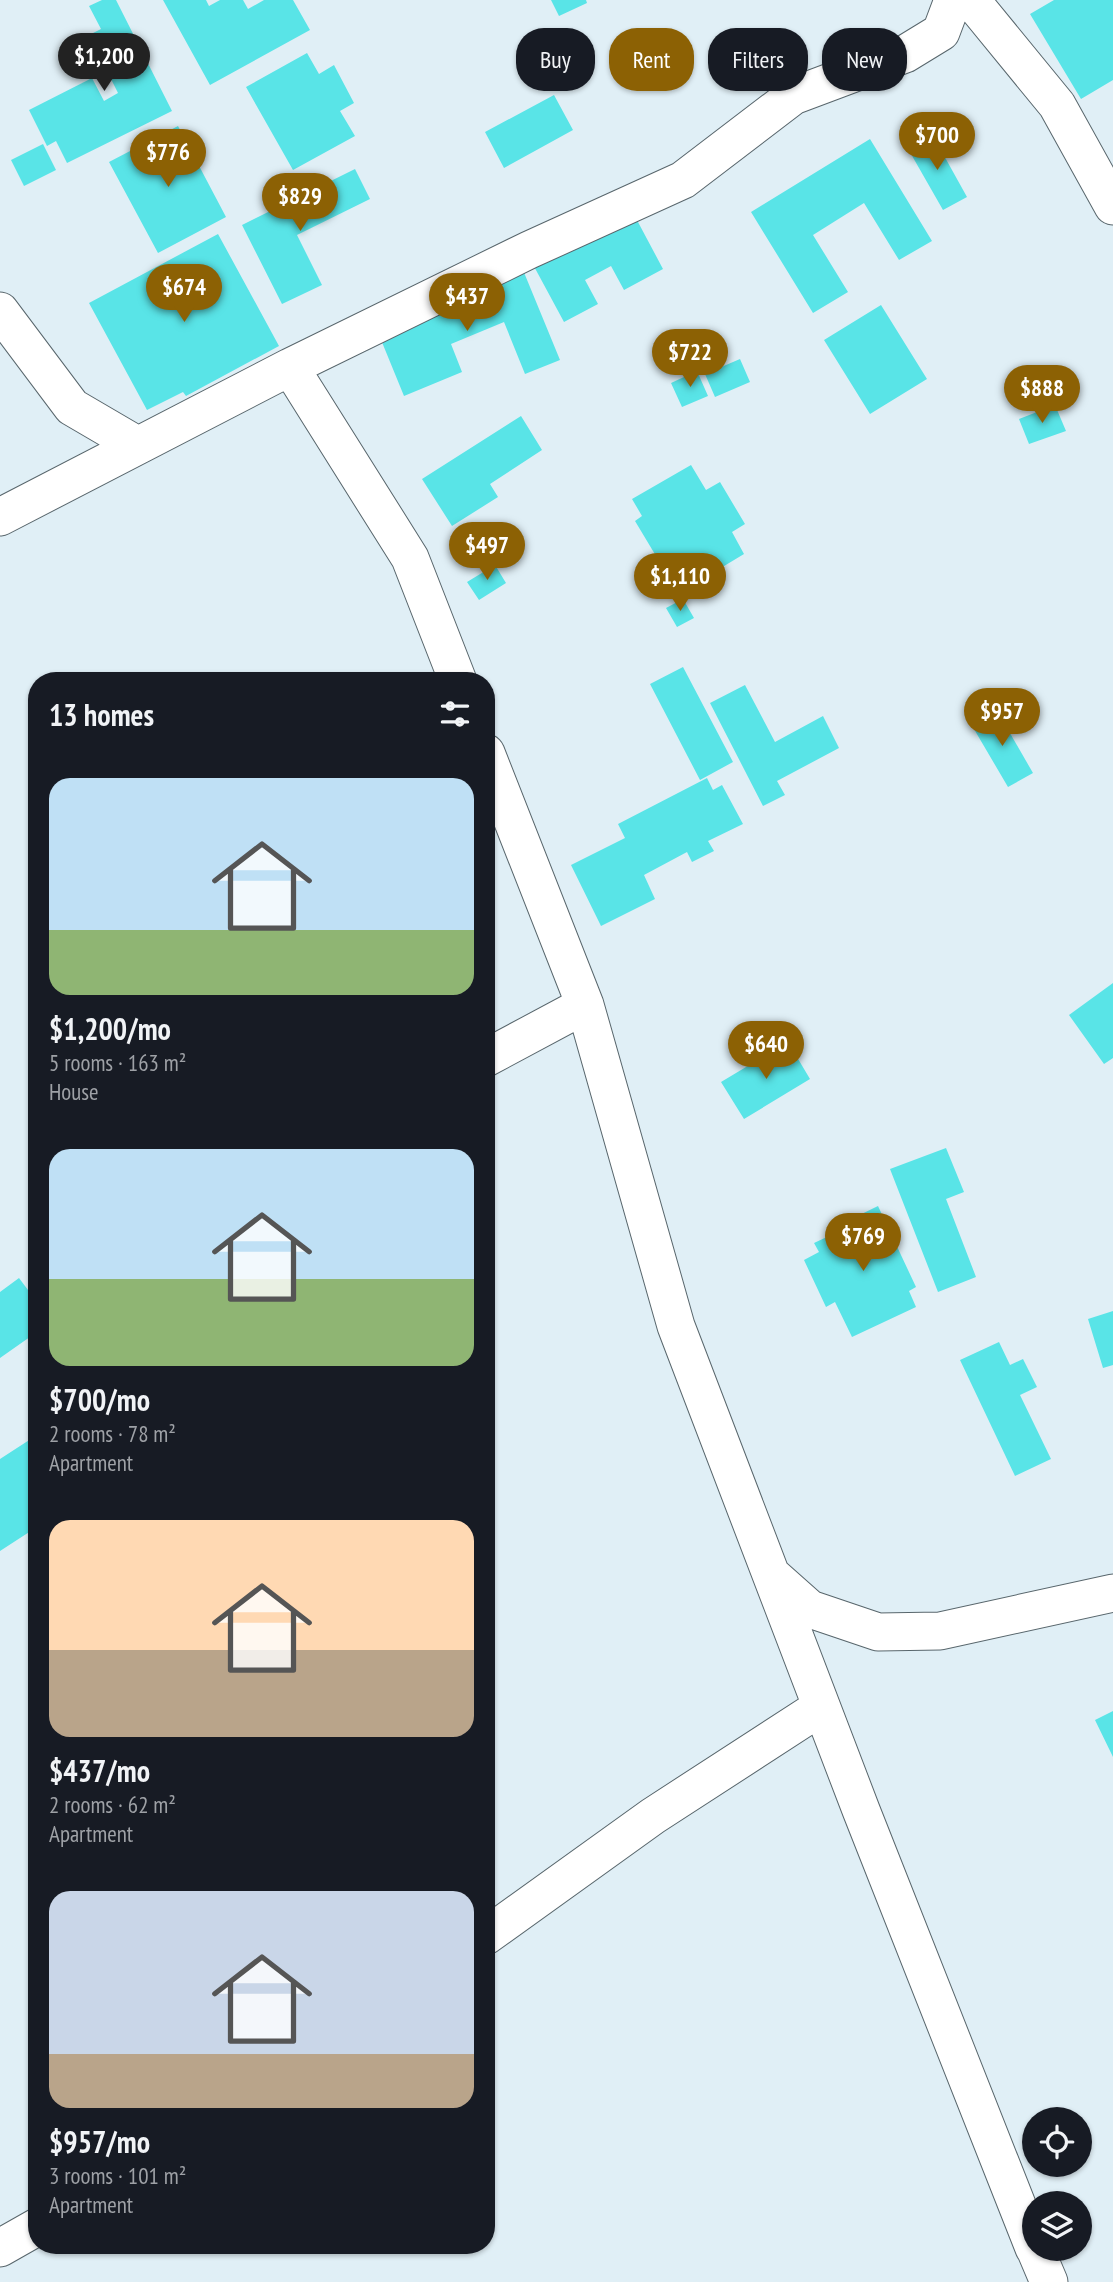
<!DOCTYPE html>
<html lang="en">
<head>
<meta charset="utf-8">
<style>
  body { margin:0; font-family:"PT Sans Narrow",sans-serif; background:#20242c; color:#f1f3f6; height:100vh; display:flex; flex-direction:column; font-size:26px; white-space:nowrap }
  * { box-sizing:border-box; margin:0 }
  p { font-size:23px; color:#9ea1a6 }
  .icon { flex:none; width:38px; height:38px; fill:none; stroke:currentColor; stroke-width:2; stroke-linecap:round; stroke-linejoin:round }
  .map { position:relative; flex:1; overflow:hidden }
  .sheet { position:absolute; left:28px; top:672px; width:467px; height:1582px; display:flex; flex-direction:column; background:#171b24; border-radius:28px; box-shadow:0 2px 5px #0004 }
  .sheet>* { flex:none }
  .guide { position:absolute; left:516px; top:28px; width:492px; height:63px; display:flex; gap:14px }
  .controls { position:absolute; left:1022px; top:2107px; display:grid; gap:14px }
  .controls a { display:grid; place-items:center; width:70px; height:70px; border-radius:50%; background:#171b24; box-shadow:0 2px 5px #0004; font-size:35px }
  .price { position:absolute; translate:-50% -60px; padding:0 16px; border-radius:24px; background:#8c6104; color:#fff; font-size:23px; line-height:46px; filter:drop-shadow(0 2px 4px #0008) }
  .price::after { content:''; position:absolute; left:50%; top:42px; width:21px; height:16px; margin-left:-10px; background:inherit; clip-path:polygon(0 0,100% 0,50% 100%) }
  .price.on { background:#222; color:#fff }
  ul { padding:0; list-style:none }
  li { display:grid; align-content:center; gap:14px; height:371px; padding:0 21px }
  li span { display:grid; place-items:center; height:217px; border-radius:21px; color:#555 }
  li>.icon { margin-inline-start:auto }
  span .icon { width:126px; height:126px; fill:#fffc; stroke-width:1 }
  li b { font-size:30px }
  h2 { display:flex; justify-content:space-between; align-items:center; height:84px; padding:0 21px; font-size:30px }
  .tag { padding:0 24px; border-radius:28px; background:#171b24; box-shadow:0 2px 5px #0004; font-size:24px; line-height:63px }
  .tag.on { background:#8c6104; color:#fff }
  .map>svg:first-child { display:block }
  .building { fill:#59e4e7 }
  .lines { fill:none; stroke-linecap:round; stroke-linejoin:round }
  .minor-casing { stroke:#58666c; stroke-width:39 }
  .minor { stroke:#fff; stroke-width:37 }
</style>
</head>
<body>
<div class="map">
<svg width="1113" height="2282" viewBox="0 0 1113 2282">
  <rect width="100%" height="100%" fill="#e0eff6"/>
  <path class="building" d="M102,0H116L172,111L67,163L56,141L47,146L29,110L92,78L104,101L118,93L89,35L101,29L89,6Z
    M163,0H206L209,6L220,0H243L248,9L264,0H293L310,30L210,85Z
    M551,0H586L587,3L559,16Z
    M1054,0H1113V80L1081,99L1030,14Z
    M307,53L319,74L334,65L354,103L340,111L355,136L293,170L246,87Z
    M554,95L573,130L504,168L485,132Z
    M178,126L226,217L158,253L109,162Z
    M932,134L967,197L943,210L907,147Z
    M870,139L932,241L899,260L864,203L813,235L848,292L813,313L751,212Z
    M43,144L56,170L24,186L11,160Z
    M355,169L370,199L297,235L322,285L282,304L242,225Z
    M630,207L663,269L624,290L611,266L585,280L598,304L564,322L530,259Z
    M218,234L279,346L186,396L183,392L147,410L89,303Z
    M523,270L560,360L525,374L504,322L451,344L462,372L404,396L377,330Z
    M881,305L927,379L870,414L824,340Z
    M740,359L750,382L715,397L705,374Z
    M697,371L708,396L682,407L671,383Z
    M1055,405L1066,431L1029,444L1019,419Z
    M521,416L542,450L490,484L498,497L452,526L422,479Z
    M691,465L706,490L720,482L745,524L732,532L744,554L681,592L667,569L665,571L635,521L642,516L632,499Z
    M495,565L506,583L479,600L467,582Z
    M683,599L694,618L677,627L666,608Z
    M683,667L733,762L700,780L650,684Z
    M745,685L775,742L823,716L839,748L777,781L785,795L763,806L710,703Z
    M996,709L1033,773L1008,787L971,724Z
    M707,778L713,790L722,785L743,824L708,841L714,851L692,862L687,852L644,875L655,899L601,926L571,865L625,838L618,824Z
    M1113,983V1058L1104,1064L1069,1015Z
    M788,1042L810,1079L744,1119L721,1082Z
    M946,1148L964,1192L946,1199L976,1277L938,1292L890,1169Z
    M878,1206L916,1287L909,1291L916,1307L852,1337L835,1302L826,1307L804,1260L819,1252L814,1243L844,1229L841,1224Z
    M19,1278L37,1302V1332L0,1358V1292Z
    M1113,1311V1365L1103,1368L1088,1319Z
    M999,1342L1010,1365L1023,1359L1037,1387L1020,1395L1051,1459L1015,1476L960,1360Z
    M37,1435V1527L0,1551V1459Z
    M1113,1711V1757L1095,1720Z"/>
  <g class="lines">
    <defs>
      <path id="minor" d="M971,0L1057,105L1113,206
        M0,311L72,407L137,445
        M290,367L410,558L458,681
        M0,517L290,367L529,250L683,180L793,96L905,54L941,32L953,0
        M486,753L585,1005L676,1326L861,1810L1034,2248
        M486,1058L585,1005
        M774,1577L810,1609L878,1632L940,1631L1113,1593
        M486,1936L653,1816L821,1707
        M0,2248L37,2227
        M1035,2249L1049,2282"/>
    </defs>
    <use href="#minor" class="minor-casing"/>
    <use href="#minor" class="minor"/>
  </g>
</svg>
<div class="controls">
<a><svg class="icon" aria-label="locate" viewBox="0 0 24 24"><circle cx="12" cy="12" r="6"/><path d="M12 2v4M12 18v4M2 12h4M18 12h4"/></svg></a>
<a><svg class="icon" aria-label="layers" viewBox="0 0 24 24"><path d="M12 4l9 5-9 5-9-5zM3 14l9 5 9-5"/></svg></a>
</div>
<b class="price on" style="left:104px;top:93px">$1,200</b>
<b class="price" style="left:937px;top:172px">$700</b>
<b class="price" style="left:168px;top:189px">$776</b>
<b class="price" style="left:300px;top:233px">$829</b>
<b class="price" style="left:184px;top:324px">$674</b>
<b class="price" style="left:467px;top:333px">$437</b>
<b class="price" style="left:690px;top:389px">$722</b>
<b class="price" style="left:1042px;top:425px">$888</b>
<b class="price" style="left:487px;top:582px">$497</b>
<b class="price" style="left:680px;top:613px">$1,110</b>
<b class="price" style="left:1002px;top:748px">$957</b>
<b class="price" style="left:766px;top:1081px">$640</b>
<b class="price" style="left:863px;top:1273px">$769</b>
<div class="guide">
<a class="tag">Buy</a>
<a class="tag on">Rent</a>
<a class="tag">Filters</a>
<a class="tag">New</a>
</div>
<section class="sheet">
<h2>13 homes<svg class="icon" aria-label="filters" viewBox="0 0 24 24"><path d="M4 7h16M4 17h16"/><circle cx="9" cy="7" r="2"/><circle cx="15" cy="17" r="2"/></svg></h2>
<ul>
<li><span style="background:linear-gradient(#bfe0f5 70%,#8fb573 0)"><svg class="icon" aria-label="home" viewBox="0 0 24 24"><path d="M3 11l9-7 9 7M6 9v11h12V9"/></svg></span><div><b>$1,200/mo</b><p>5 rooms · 163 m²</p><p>House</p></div></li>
<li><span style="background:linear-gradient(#bfe0f5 60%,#8fb573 0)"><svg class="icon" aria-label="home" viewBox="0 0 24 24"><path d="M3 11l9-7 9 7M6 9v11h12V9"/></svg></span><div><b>$700/mo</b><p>2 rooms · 78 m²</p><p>Apartment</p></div></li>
<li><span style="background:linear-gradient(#ffd9b3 60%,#b9a48a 0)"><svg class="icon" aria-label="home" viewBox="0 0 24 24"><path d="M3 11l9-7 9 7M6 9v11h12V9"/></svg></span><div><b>$437/mo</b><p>2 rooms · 62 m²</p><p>Apartment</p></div></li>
<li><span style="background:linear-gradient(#c9d6e8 75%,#b9a48a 0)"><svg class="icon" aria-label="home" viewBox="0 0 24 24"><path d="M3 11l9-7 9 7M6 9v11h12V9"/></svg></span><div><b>$957/mo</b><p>3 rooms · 101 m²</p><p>Apartment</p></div></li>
</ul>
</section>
</div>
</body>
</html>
